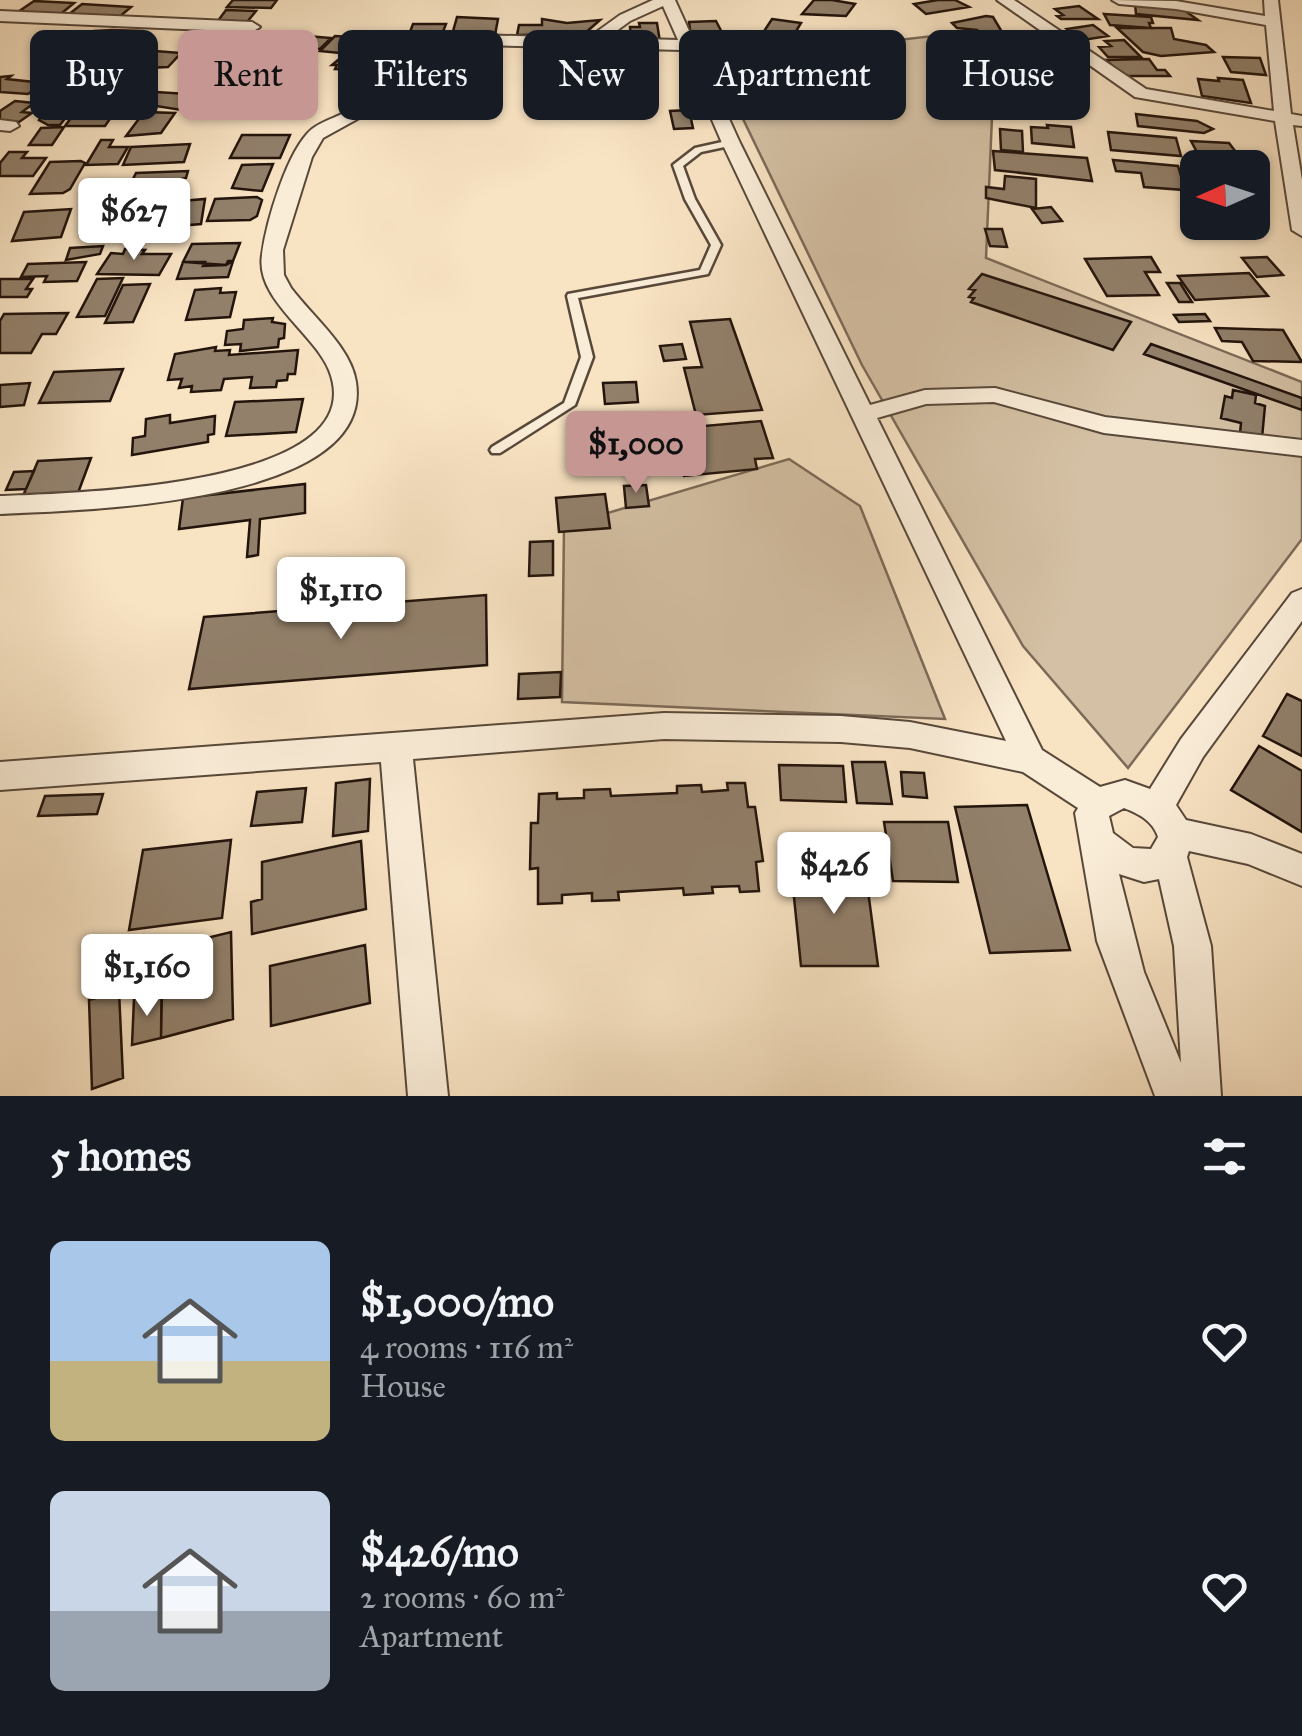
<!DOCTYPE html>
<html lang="en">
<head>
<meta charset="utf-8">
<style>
  body { margin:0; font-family:"IM FELL Great Primer",serif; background:#20242c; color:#f1f3f6; height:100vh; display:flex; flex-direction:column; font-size:38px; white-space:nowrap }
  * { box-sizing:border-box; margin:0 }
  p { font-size:32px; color:#9ea1a6 }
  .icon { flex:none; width:55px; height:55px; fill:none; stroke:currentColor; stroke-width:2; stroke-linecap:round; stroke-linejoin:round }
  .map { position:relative; height:1096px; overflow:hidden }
  .sheet { display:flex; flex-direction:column; background:#171b24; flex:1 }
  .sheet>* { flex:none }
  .top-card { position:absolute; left:30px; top:30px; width:1242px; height:90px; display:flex; gap:20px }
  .needle { width:65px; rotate:267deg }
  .buttons { position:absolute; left:1180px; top:150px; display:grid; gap:20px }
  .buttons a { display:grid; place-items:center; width:90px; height:90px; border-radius:15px; background:#171b24; box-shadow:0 2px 8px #0004; font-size:50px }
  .price { position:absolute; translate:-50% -85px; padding:0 22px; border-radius:10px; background:#fff; color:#222; font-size:32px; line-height:65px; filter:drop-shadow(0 2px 5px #0008) }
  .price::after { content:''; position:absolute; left:50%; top:60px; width:30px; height:22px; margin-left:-15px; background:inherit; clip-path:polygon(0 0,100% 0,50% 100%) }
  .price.selected { background:#c59692; color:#111 }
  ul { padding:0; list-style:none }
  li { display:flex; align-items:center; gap:30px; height:250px; padding:0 50px }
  li span { display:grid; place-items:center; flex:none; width:280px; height:200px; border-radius:15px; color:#555 }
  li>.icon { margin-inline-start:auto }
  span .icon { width:120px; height:120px; fill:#fffc; stroke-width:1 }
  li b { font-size:42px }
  h2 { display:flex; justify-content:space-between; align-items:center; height:120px; padding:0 50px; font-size:42px }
  .tag { padding:0 35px; border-radius:15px; background:#171b24; box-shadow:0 2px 8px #0004; font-size:35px; line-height:90px }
  .tag.selected { background:#c59692; color:#111 }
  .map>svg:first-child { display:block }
  .green { fill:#d4c0a4; stroke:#7c6a58; stroke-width:2.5 }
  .building { fill:#92806b; stroke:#23140c; stroke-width:2.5 }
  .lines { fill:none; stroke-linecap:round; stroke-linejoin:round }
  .service-casing { stroke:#58483a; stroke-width:5 }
  .minor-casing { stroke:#58483a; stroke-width:4 }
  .service { fill:#faedd8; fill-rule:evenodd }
  .minor { fill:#faedd8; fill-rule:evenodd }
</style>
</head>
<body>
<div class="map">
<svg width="1302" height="1096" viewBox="0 0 1302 1096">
  <rect width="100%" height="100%" fill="#f8e3c3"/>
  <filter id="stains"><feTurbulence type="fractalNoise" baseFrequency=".002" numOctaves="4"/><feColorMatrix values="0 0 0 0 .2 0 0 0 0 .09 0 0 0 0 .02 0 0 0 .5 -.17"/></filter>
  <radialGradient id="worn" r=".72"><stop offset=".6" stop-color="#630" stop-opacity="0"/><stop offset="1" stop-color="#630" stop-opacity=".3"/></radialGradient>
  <path class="green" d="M968,32L983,62L994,70L986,258L1302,382V539L1128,768L1023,646L862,365L715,61Z
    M789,459L860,506L945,719L562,702L564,526Z"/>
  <path class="building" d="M233,0H277L271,8L227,7Z
    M814,0H832L855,4L846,16L802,14Z
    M938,0H955L969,7L926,14L914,4Z
    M34,1L74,3L57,17L15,14Z
    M82,4L131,7L118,18L68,15Z
    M1135,4L1181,8L1198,20L1136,14Z
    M1079,6L1098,19H1061L1057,16L1063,15L1055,9Z
    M226,10L256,11L247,22H217Z
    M1104,14L1151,17L1153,23H1149L1151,28L1110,25Z
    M986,16L993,17L1002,32L981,34L977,30L957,28L952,23Z
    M457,17L498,19L495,35H452Z
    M542,19L567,23L600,20L584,34L517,35L519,25H542Z
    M772,19L801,23L786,48L775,46L777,42L759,39Z
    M716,21L727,42L692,43L689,22Z
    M639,23H657L660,42L631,37L630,27H640Z
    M413,24H446L441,37H408Z
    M1093,25L1108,36L1083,40L1067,29Z
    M1117,28H1171L1174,39L1206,45L1214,52L1161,56L1143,52Z
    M94,31L112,30L141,31L129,43L83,42Z
    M206,32L235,33L239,35L230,47H238L232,54L191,50L197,43H192Z
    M294,35L331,38L320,49L291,47L296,42L287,41Z
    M335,36L364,38L350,54L320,51Z
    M1124,40L1141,57H1108L1099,47L1111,46L1105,41Z
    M1016,48H1047L1057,66H1068L1073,76L1007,70L1004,62H1023Z
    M155,51L181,53L168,67L144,68L146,66L141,65Z
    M241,51L270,53L261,63L232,61Z
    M344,55L381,57L373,70L335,69L337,65H332Z
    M749,55L750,60L767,59L770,65L712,67L709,57Z
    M1223,57L1260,58L1266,75L1231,72Z
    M1149,59L1157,70H1165L1170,76H1123L1106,60Z
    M11,76L7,79L43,83L28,94L0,92V77Z
    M1218,78L1243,80L1251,103L1202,96L1198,79L1219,81Z
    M80,82L114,90L150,91L132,107L49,99L67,85Z
    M156,92L204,95L194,112L143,104Z
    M15,101L34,103L22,112L32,113L19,122L0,120V111Z
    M80,106L95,108L118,107L105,126H65Z
    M47,109H72L60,125H48L39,120Z
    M689,110L693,128L674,129L670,111Z
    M144,112L175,113L161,133L126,136Z
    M1136,114L1197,121L1213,129L1204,133L1138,126Z
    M1047,125L1071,127L1074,147L1032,143L1031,127L1048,128Z
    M64,127L52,145H29L41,128Z
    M1000,129L1022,131L1023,152L1001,150Z
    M1108,132L1176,138L1181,156L1111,150Z
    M242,135H290L280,158H230Z
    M101,140H113L109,147H128L118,164L86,165Z
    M1191,141L1229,143L1245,164L1194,162L1190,154H1198Z
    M190,144L184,162L123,165L131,147Z
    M993,151L1087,158L1092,181L995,170Z
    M9,152H27L22,158H46L33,176H0V163Z
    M1113,160L1178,166L1185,190L1144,187L1141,173L1116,171Z
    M81,161L85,163L70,189L63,193L30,194L50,162Z
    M273,164L262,191L232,188L242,165Z
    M188,171L186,178L171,181L166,192L126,193L136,173Z
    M1005,176L1036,179V208L986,198V187L1004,189Z
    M257,197L262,200L257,216L250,220L207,221L215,199Z
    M205,199L201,224L165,227L170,202Z
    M162,200L156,228L121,232L127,204Z
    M112,204L108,232L80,235L85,207Z
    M1051,207L1062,221L1042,223L1032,209Z
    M71,209L61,237L12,241L24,212Z
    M985,229H1002L1007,247L990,246Z
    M240,243L233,261L226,265L183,262L192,244Z
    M103,246L100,254L66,260L70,248Z
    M125,249L145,250L142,254H171L159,275L97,274L111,253L123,254Z
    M1151,257L1160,272H1145L1159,295L1107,296L1085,259Z
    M1267,257L1283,275L1257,277L1242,258Z
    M228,261H233L228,277L177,279L183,262H205L203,266L226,265Z
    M86,262L77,281L44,282L47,276L21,277L28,264Z
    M1249,273L1268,296L1195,300L1178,276Z
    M982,274L1131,322L1113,350L971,302L974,298L969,297L975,290L969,289Z
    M123,278L105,316L77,317L97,279Z
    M0,279H33L26,289H32L27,297H0Z
    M1167,283H1180L1192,302H1179Z
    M150,284L133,322L105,323L123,285Z
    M221,288L220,293L236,292L230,317L186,320L195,290Z
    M68,313L56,334H42L31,353H0V321L4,314Z
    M1205,314L1210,321L1179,322L1174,315Z
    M273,318L272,322L285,324L284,338L279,339L278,347L240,351L241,344L225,345L227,331L243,329L244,320Z
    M730,319L762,410L696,415L684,368L702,367L690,322Z
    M1215,328L1283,330L1302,362L1253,361L1242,342L1222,341Z
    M682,344L686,359L664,361L660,346Z
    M1151,344L1302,398V410L1144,354Z
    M216,347L215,351L230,350L229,355L298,350L295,374H288L287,380L277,381L276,387L250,388L252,377L224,379L221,390L191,392L192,386L179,388L182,379L168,380L175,354Z
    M123,369L110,401L39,403L54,372Z
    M636,382L638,402L605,404L603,383Z
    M30,383L24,405L0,407V385Z
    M1233,390L1256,395L1255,403L1265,406L1262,438L1240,433L1241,423L1221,418L1225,396L1232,398Z
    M303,399L296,432L226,436L235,402Z
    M170,415V423L215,416L214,434L208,435V442L132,455L133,438L145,436L146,419Z
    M761,421L773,458L755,459L757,469L684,476L672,425L692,423L693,427Z
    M91,458L78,493L23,496L38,461Z
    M34,471L26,489L6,490L14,472Z
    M305,484V513L260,519L258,555L247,557L250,520L179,529L183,498Z
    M646,485L649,506L626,508L624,486Z
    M605,494L610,528L559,532L556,498Z
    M553,541V575L529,576L530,542Z
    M486,595L487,665L189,689L204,617Z
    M561,672L560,697L518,699L519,674Z
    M1287,694L1302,701V756L1263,736Z
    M1259,746L1302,771V832L1231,790Z
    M852,762H885L892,804L857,803Z
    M779,765L843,766L846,802L781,800Z
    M901,772L924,773L927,798L903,796Z
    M370,779L368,831L333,836L336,783Z
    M727,783H745L748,807H755L763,861L756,862L759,891L740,892L739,886L712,887L713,893L684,895L683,888L618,892L619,900L592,901V893L562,895V903L538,904V868L530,869L531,823H538L539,794L557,793V799L584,798V790L610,789L611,796L677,793V786L701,785L702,792L728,790Z
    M306,788L302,822L251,826L257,792Z
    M103,794L97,814L38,816L45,796Z
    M1027,805L1070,950L990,953L955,807Z
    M884,822H948L958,882L893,881Z
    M231,840L222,918L129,930L143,850Z
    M361,841L366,909L252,934L251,902L262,899V862Z
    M791,868H865L878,966H801Z
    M231,932L233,1019L161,1038L162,949Z
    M365,945L370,1003L271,1026L270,966Z
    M119,991L123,1078L92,1089L89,1000Z
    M162,992L161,1038L132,1045L134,999Z"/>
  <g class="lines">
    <defs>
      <path id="service" d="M731,140L736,143L734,145L701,152L683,166L695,199L721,245L708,274L578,298L593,357L575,405L500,453H492L490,450L492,447L564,403L581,357L567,296L568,294L700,270L711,245L685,199L673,165L695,148Z"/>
      <path id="minor" d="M653,0H675L740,143L870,405L925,390L995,388L1105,417L1302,440V456L1104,433L994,402L926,404L877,418L1042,750L1100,787L1125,780L1150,789L1181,739L1292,593L1302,589V621L1203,757L1176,805L1186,820L1251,834L1302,854V886L1248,864L1189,851L1187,857L1211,946L1221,1096H1155L1097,941L1075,813L1078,808L1023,772L910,748L841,742L664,739L413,759L448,1096H408L381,762L0,790V762L664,713L841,716L910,722L1006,741L722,143L682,50L438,44L412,49L370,112L323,138L312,157L283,250L284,275L291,288C311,315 351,347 356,382C375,506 77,510 0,514V496C63,493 377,489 329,370C313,332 255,299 262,255C266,223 287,150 312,129C326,118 345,116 358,104C376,87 386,61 401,42L438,34L588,38L620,15ZM663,6L678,40L607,38L630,21ZM1124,808C1139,814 1153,821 1158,837L1151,849L1133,848L1113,833L1109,816ZM1119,874L1144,882L1159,879L1174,946L1181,1063L1144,972Z
        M997,0H1014L1146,89L1274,111L1266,25L1176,9L1119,4L1112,0L1176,1L1265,16L1264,0H1278L1291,114L1302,116V126L1293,125L1302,180V236L1292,230L1275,121L1135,97Z
        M0,11L252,22L260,27L252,32L0,21Z
        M0,120L16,122L19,126L10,131L0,130Z"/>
    </defs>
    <use href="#service" class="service-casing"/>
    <use href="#minor" class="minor-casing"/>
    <use href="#service" class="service"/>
    <use href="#minor" class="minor"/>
  </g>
  <rect width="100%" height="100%" filter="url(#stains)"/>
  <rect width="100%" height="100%" fill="url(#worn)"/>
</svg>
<div class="buttons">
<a><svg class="needle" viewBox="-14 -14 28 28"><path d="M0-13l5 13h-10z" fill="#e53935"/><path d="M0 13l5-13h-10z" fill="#9ea1a6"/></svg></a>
</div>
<b class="price" style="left:134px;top:263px">$627</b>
<b class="price selected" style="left:636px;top:496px">$1,000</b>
<b class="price" style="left:341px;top:642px">$1,110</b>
<b class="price" style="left:834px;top:917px">$426</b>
<b class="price" style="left:147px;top:1019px">$1,160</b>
<div class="top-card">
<a class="tag">Buy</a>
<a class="tag selected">Rent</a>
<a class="tag">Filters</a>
<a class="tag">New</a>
<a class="tag">Apartment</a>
<a class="tag">House</a>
</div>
</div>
<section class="sheet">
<h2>5 homes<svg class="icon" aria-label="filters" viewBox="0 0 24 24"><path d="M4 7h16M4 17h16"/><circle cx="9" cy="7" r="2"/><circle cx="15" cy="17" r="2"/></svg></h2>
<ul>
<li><span style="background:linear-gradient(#a9c7e8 60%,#c2b280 0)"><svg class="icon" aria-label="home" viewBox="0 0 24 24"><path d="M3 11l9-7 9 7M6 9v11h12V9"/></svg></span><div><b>$1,000/mo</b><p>4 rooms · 116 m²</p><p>House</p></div><svg class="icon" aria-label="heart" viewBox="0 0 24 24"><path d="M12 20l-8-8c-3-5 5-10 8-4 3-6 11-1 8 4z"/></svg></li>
<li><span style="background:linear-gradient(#c9d6e8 60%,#9aa5b1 0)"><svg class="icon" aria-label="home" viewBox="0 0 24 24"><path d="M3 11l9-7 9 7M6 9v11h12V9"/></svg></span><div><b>$426/mo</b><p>2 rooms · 60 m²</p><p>Apartment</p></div><svg class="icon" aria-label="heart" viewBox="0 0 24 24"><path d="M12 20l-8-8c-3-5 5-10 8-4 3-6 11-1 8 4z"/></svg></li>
</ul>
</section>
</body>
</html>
